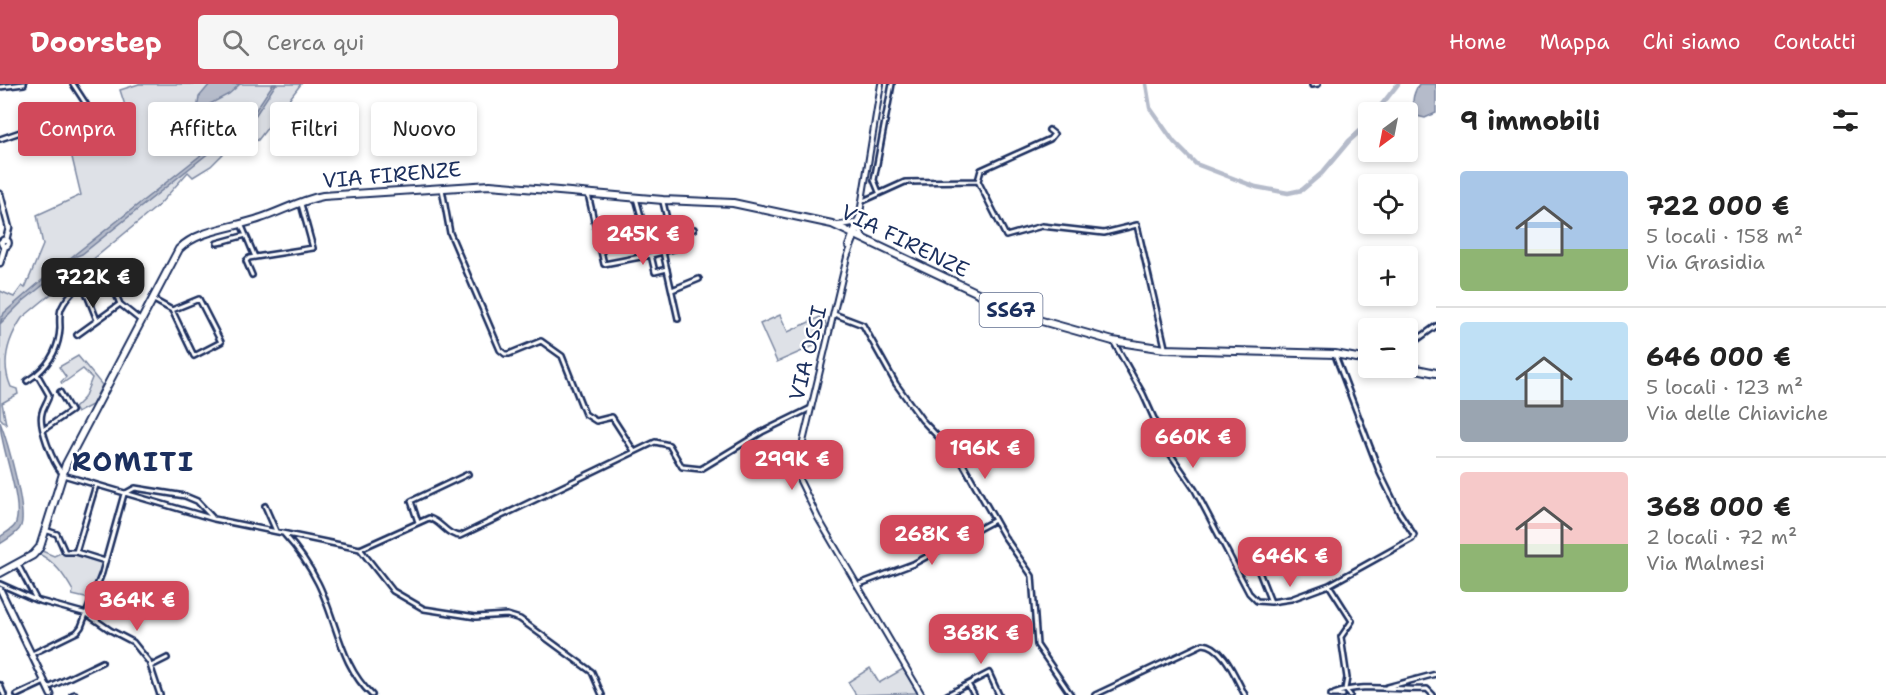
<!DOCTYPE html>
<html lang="it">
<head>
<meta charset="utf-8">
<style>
  body { margin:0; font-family:"Shantell Sans",sans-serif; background:#f6f6f6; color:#222; height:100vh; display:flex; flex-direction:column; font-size:22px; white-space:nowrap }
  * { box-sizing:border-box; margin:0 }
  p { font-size:20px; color:#767676 }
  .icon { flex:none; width:33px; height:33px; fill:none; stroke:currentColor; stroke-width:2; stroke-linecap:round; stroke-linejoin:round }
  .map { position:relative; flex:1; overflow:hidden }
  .panel { display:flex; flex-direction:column; background:#fff; width:450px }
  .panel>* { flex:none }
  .top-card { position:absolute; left:18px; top:18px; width:570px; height:54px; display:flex; gap:12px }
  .needle { width:39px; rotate:212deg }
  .controls { position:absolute; left:1358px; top:18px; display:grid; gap:12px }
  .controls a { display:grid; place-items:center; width:60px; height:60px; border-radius:6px; background:#fff; box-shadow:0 3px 9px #0003; font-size:30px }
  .price { position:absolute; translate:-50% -51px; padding:0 14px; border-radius:12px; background:#d1495b; color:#fff; font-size:20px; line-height:39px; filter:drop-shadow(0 2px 3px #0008) }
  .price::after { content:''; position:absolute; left:50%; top:36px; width:18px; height:14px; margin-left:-9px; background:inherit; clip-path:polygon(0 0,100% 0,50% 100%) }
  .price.selected { background:#222; color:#fff }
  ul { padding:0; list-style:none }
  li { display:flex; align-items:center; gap:18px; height:150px; padding:0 24px }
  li+li { border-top:2px solid #e0e0e0 }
  li span { display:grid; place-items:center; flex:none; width:168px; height:120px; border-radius:6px; color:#555 }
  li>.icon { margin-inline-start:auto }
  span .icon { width:72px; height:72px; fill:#fffc; stroke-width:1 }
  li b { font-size:26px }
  h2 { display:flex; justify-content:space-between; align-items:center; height:72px; padding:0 24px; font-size:26px }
  .chip { padding:0 21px; border-radius:6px; background:#fff; box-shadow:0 3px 9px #0003; font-size:21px; line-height:54px }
  .chip.selected { background:#d1495b; color:#fff }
  header { display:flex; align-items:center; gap:36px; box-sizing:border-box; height:84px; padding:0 30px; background:#d1495b; color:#fff }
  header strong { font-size:28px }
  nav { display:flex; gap:33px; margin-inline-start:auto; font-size:21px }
  .search { width:420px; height:54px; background:#f6f6f6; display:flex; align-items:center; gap:15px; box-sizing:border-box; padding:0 21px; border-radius:6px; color:#767676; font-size:22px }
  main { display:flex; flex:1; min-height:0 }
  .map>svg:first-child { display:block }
  .green { fill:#dee1e7; stroke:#7c88a2; stroke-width:1.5 }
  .water { fill:#b5bbca; stroke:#77839f; stroke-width:1.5 }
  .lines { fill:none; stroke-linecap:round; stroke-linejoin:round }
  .river { stroke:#b5bbca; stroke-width:4.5 }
  .minor-casing { stroke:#1b2f5e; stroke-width:8 }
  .tertiary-casing { stroke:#1b2f5e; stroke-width:8 }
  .secondary-casing { stroke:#1b2f5e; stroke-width:9 }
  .primary-casing { stroke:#1b2f5e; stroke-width:10 }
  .minor { stroke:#fff; stroke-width:3 }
  .tertiary { stroke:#fff; stroke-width:4 }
  .secondary { stroke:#fff; stroke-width:4.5 }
  .primary { stroke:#fff; stroke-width:6 }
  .labels { text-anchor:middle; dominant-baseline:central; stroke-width:4.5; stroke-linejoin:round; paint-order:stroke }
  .shield { fill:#fff; stroke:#5f6d8e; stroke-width:1.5 }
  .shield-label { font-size:20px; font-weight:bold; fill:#1b2f5e }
  .street-label { font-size:21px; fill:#1b2f5e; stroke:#fff }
  .district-label { font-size:27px; font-weight:bold; letter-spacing:1.5px; fill:#1b2f5e; stroke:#fff }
</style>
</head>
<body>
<header>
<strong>Doorstep</strong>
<div class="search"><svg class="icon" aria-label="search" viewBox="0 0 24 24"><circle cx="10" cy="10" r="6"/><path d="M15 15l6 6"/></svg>Cerca qui</div>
<nav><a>Home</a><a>Mappa</a><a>Chi siamo</a><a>Contatti</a></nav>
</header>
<main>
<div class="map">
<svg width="1436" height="611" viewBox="0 0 1436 611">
  <rect width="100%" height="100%" fill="#fff"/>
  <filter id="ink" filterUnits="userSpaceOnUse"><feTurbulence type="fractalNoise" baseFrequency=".0167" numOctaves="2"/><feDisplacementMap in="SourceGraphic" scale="12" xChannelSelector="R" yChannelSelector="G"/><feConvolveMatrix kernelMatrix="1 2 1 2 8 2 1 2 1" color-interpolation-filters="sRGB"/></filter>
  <g filter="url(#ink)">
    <path class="green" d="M139,0H301L258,56L227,66L211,82L193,93L188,88L159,121L22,234C8,255 0,278 11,303L17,305L18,310L2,319L6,340L0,334V207L14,213L22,202L25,204L43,161L37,131L81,111L70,65L77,63L76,57L130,37L120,6Z
      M780,231L788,248L822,232L827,242L816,247L818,252L814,262L777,278L760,240Z
      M78,272L102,301L92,321L77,329L74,324L84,314L92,294L83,285L62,300L61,298L66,293L59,283Z
      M42,467L54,472L63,468L65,471L76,470L103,478L90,515L72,511L73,507C64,491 55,478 39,470Z
      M870,584L879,599L903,585L918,609L856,611L848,598Z"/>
    <path class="water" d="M210,0H240L229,10L197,27L199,13Z
      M273,0H276L255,32L82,170L74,173L72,178L22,218L0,240L4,229L41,197L253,30Z
      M1419,0H1436V29L1425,34L1417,32C1411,19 1412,12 1419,0Z
      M0,338C7,356 27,426 21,442C18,450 7,455 0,460V453C5,449 12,446 15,441C25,420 0,364 0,338Z"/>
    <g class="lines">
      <path class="river" d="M1146,0L1150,24L1174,58L1196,80L1256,103L1288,109L1302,106L1322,89L1349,57L1368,40
        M1376,28L1398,0"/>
      <defs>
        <path id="minor" d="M73,0L86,20
          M1312,1L1318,0
          M0,3L24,0
          M0,55L38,42
          M978,97L981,86L1050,55L1054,50L1049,46
          M442,105L450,149L500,266L505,270H509L541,257L562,272L585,330L596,337L612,333L634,367
          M879,108L874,96L892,0
          M588,110L604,180L651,171
          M636,114L645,147
          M863,117L905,98L978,97L1006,152L1042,142L1104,149L1137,141L1165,263
          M663,118L674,165L685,162
          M242,142L255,173
          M671,151L694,145
          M0,158H2
          M224,158L217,159L246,151
          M674,165L663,168L678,235
          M663,168L651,171L655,188L667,185
          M252,191L246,177L249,174L313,164L301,120
          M82,198L97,236
          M672,206L699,195
          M152,215L172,226
          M199,215L221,258L194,272L172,226Z
          M834,230L863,241L896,300L922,336L962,378L1004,452L1032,492L1037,561L1071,611
          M77,251L120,220
          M1113,257L1143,310L1169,368L1195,406L1249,509L1257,517L1271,518
          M1407,263L1436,242
          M1335,271L1380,389L1399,428L1414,451L1412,455L1329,501L1352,537L1341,553L1347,594L1345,605L1350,611
          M27,297L37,290
          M43,346L71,327L60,308
          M62,389C53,379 38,342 42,329C43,322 48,318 49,311L37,290C51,278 59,263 60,244C60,239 59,231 61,225C69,207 89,193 104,182L120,220L140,236
          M63,391L214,435L360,465L393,507L424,525L476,533L507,531L520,535L592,588L602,611
          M96,401L76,468L105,477
          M265,422L276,447
          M418,438L411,417L468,390
          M45,446L57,450L65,468H76
          M284,450C297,464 310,483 318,499C337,537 340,581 372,611
          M360,465L429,434C442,438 446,451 460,452L655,358L669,361L682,383L701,385L762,348L811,324
          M18,481L36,515
          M1259,488L1271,518L1291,515L1329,501
          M0,500L36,516L87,530L110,546L133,558L149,578L160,611
          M857,501L913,480L995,436
          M32,570L77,548L81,543L102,489L124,410L135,404L185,412L197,417L212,433
          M151,582L167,574
          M968,600L974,611
          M0,601L4,611
          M1387,603L1436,590
          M48,604L102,578
          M1334,610C1363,598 1396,607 1427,605L1433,611
          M17,611L45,598
          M72,611L75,610
          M947,611L989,589L999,611
          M1095,611L1203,560C1224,561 1236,595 1245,611
          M1331,611H1343"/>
        <path id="tertiary" d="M838,141L854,139
          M859,143L847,173L803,358L800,397L818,434L922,611
          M863,153L859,143L860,129L881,0
          M848,162L859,133"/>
        <path id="secondary" d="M0,110L9,144L6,156
          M1.5 159a3.5 3.5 0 1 1 7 0a3.5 3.5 0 1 1-7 0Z
          M0,179L5,162
          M0,505L51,611"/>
        <path id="primary" d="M1407,283L1436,289
          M0,489L33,471L40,463L66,380L179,165C199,145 235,144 261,134C282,127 301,116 323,112L490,101L663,116L733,119L832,140L1031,234L1113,257L1165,265L1335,270L1368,276"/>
      </defs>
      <use href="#minor" class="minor-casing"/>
      <use href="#tertiary" class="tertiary-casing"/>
      <use href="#secondary" class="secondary-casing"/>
      <use href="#primary" class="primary-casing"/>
      <use href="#minor" class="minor"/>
      <use href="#tertiary" class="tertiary"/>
      <use href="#secondary" class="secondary"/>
      <use href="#primary" class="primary"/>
    </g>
  </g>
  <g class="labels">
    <rect class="shield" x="979.5" y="209" width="63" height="34" rx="4.5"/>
    <g class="shield-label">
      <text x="1011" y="226">SS67</text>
    </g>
    <g class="street-label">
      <text transform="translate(392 91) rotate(-5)">VIA FIRENZE</text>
      <text transform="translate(905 157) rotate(26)">VIA FIRENZE</text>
      <text transform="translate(808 269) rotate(-76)">VIA OSSI</text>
    </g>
    <g class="district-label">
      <text x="133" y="377">ROMITI</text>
    </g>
  </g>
</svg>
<div class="controls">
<a><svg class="needle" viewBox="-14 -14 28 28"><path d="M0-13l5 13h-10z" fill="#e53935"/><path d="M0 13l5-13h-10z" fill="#767676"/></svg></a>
<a><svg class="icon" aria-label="locate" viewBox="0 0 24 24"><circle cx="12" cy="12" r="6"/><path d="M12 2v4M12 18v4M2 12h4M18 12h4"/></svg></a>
<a>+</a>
<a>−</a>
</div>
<b class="price" style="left:643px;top:182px">245K €</b>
<b class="price selected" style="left:93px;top:225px">722K €</b>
<b class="price" style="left:1193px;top:385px">660K €</b>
<b class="price" style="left:985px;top:396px">196K €</b>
<b class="price" style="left:792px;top:407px">299K €</b>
<b class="price" style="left:932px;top:482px">268K €</b>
<b class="price" style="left:1290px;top:504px">646K €</b>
<b class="price" style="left:137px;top:548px">364K €</b>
<b class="price" style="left:981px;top:581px">368K €</b>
<div class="top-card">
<a class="chip selected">Compra</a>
<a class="chip">Affitta</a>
<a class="chip">Filtri</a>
<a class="chip">Nuovo</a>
</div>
</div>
<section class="panel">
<h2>9 immobili<svg class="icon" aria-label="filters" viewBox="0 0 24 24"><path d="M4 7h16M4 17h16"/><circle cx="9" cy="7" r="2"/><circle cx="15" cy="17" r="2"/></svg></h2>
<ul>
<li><span style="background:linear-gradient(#a9c7e8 65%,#8fb573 0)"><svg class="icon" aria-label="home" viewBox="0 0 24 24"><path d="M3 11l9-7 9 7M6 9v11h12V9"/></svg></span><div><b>722 000 €</b><p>5 locali · 158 m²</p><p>Via Grasidia</p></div></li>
<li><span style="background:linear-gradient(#bfe0f5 65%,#9aa5b1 0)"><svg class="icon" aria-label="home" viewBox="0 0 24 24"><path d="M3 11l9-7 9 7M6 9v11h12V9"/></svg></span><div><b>646 000 €</b><p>5 locali · 123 m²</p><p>Via delle Chiaviche</p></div></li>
<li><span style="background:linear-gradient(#f6c9c9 60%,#8fb573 0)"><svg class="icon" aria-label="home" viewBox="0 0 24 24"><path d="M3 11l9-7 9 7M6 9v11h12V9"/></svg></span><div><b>368 000 €</b><p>2 locali · 72 m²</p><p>Via Malmesi</p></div></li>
</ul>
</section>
</main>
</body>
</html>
